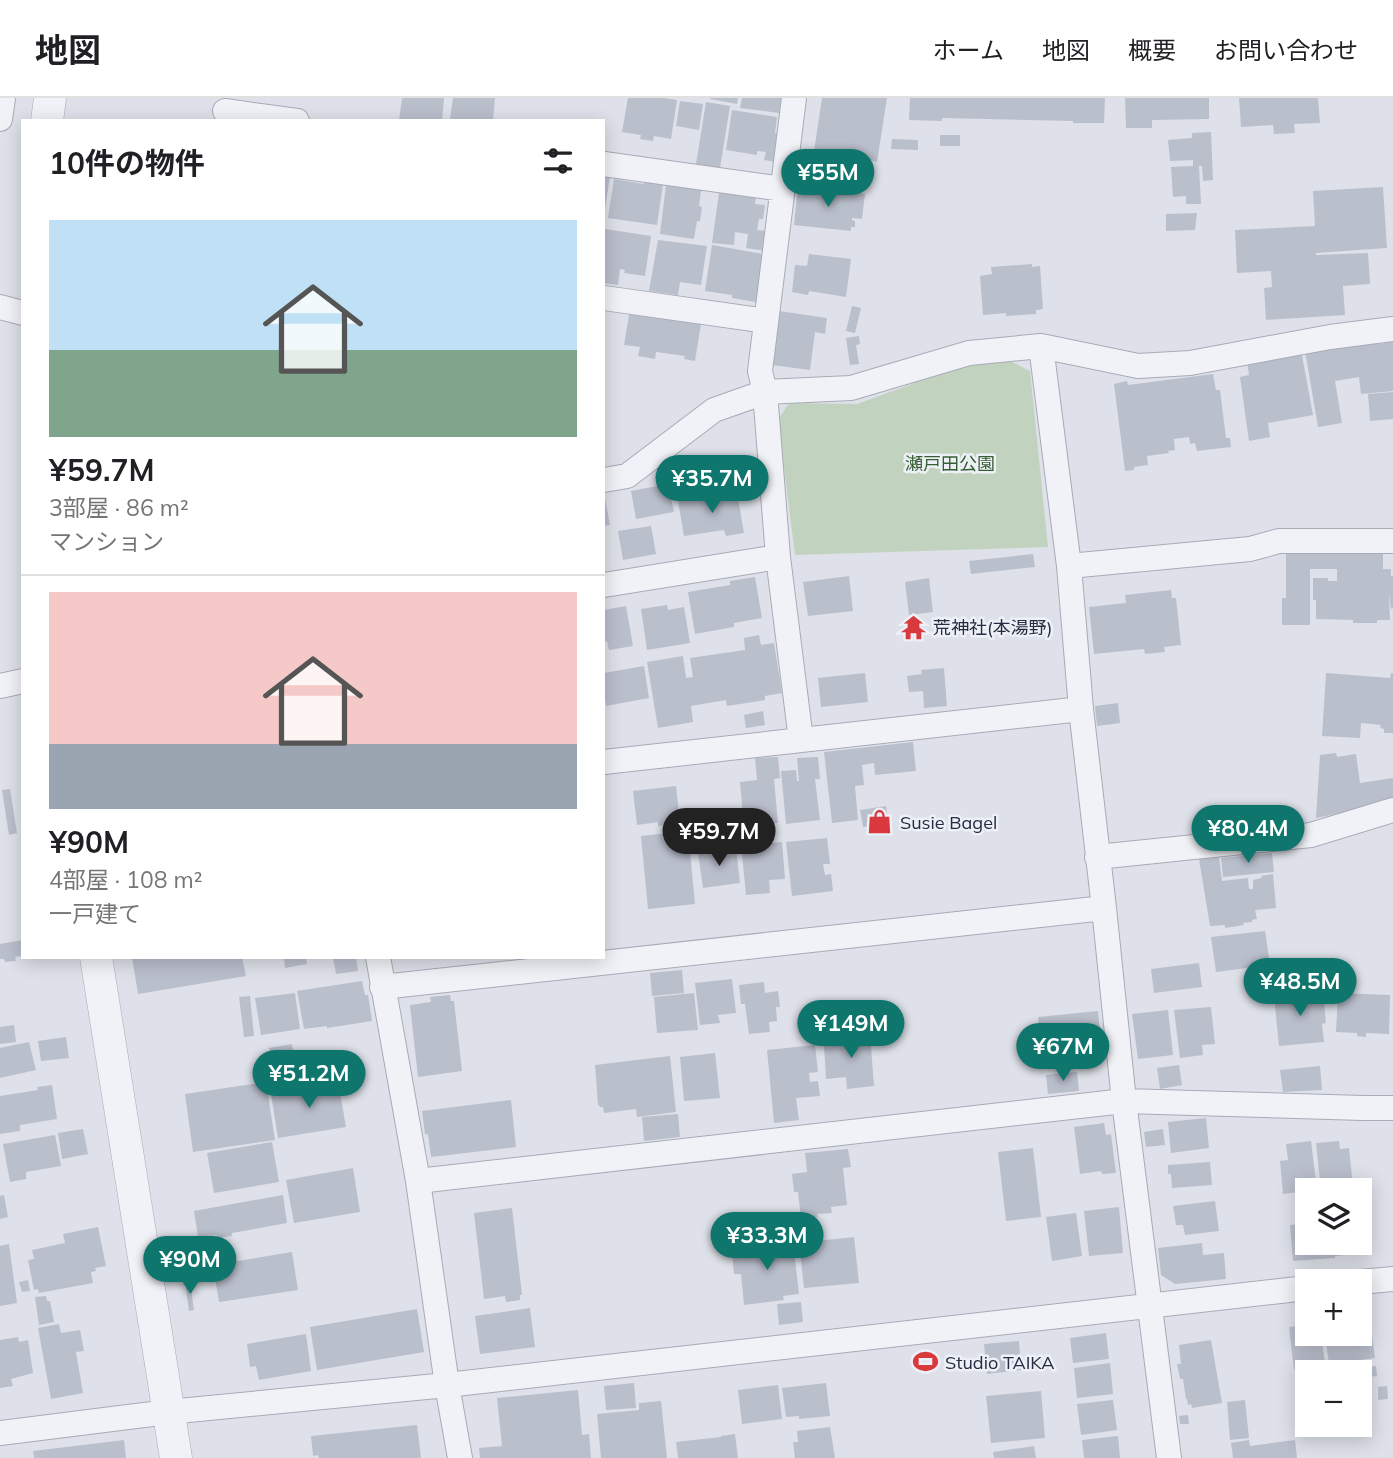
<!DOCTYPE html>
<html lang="ja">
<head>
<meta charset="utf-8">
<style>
  body { margin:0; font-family:Mulish,"Noto Sans JP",sans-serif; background:#f2f2f2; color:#202124; height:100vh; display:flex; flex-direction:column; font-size:26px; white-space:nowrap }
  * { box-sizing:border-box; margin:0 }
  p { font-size:23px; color:#757577 }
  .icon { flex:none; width:38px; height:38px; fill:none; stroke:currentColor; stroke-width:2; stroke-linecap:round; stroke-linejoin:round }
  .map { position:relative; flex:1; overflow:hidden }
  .details { position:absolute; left:21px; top:21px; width:584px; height:840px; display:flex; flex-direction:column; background:#fff; border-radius:0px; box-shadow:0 4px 18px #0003 }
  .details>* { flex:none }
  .buttons { position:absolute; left:1295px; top:1080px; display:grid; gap:14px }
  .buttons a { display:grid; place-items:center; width:77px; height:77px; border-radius:0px; background:#fff; box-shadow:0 4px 18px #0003; font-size:35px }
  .price { position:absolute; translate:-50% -60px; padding:0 16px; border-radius:24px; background:#0f766e; color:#fff; font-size:23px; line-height:46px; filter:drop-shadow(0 2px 4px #0008) }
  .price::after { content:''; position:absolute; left:50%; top:42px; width:21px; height:16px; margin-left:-10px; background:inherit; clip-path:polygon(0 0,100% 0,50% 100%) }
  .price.active { background:#222; color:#fff }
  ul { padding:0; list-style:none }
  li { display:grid; align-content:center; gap:14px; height:371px; padding:0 28px }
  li+li { border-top:2px solid #e0e0e0 }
  li span { display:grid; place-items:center; height:217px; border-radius:0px; color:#555 }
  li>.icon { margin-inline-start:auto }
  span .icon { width:126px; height:126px; fill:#fffc; stroke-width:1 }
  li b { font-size:30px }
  h2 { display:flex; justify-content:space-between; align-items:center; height:84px; padding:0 28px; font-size:30px }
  header { display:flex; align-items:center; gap:42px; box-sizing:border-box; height:98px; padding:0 35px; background:#fff; border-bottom:2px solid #e0e0e0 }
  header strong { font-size:33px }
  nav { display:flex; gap:38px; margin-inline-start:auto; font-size:24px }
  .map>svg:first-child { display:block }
  .green { fill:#c1d3be }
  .building { fill:#babfcc }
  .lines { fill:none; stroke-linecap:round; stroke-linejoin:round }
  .minor-casing { stroke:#a7abb7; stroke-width:26 }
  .tertiary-casing { stroke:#a7abb7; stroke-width:33 }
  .minor { stroke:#f1f2f7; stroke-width:24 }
  .tertiary { stroke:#f1f2f7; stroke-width:32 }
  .labels { text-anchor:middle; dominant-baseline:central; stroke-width:5; stroke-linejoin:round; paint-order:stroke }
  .park-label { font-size:18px; fill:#355e32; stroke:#edf0f6 }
  .poi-label { font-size:18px; fill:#262c41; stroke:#edf0f6; text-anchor:start }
</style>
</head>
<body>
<header>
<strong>地図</strong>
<nav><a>ホーム</a><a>地図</a><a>概要</a><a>お問い合わせ</a></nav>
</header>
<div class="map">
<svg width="1393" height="1360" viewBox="0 0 1393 1360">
  <rect width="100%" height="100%" fill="#dee1e9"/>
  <path class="green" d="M1010,263L1030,273L1048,449L795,457L778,322L789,305L857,306L967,266Z"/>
  <path class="building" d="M402,0H444L442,23H399Z
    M453,0H495L493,23H455L450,21Z
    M628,0H664L677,2L671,41L654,38L653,43L640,41L641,37L622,34Z
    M710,0H738L737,6L710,1Z
    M742,0H781L779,15L740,10Z
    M822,0H887L877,64L870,62L867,82L811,73Z
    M910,0H1105L1104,25H1073V23L942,20V23L909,22Z
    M1125,0H1209V21L1152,22V30H1126Z
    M1239,0H1318L1320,25L1294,26L1295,35L1274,36L1273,27L1241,29Z
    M680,3L703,6L699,32L676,28Z
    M706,4L730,8L720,70L696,66Z
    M732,12L777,19L775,35L781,36L776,64L764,62L766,54L757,53V57L726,52Z
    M1211,34L1213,82L1203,83L1202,68H1199L1201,106H1186V98L1173,99L1171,69L1193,68V62L1170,63L1168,42L1192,40V35Z
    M940,37H960V48H940Z
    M892,41L918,42V52L891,51Z
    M604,77L610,78L605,111H604Z
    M614,81L644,86L645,84L663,86L657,127L608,120Z
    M666,87L701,92L699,108L702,109L700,123H697L694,141L660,136Z
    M798,88L865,96L862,121L852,120V122L855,123V129H851V133L794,127Z
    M1383,89L1387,150L1316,155V157L1368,155L1370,186L1343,188L1345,217L1266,222L1264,190L1272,189L1271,173L1237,175L1235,132L1315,128L1313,93Z
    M719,95L756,99L755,106L765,107L763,121H759L757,132L767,133L765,153L746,150L748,136L735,134L734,147L712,145Z
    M1197,115L1195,132L1166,133V116Z
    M605,131L651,138L645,178L624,175L625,172L620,171L618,187L604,185Z
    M658,142L707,148L701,187L680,184L678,197L649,193Z
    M712,147L763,156L756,204L732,200V197L705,193Z
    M809,156L851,161L846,199L809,193L808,197L792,194L795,167L807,168Z
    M1032,166V169L1040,168L1043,211L1036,212V216L1006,218V215L983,217L980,178L992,176L991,169Z
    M852,208L861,210L855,235L846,233Z
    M630,211L701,226L695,263L684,261L685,258L656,254L655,261L638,258L640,249L624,247Z
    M779,213L827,220L825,236L815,234L810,272L772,267Z
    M859,238L860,246L856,247L859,266L850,267L846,240Z
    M1393,243V293L1361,296L1359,279L1335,283L1342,325L1318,329L1305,253L1359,244L1381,246Z
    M1301,252L1313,317L1268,325L1270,339L1249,343L1240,279L1249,277L1247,263Z
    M1213,276L1216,292H1220L1226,340H1230L1231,349L1197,353L1195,345L1190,346L1189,339L1174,341L1175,352L1168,353L1169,355L1147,358L1148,367L1134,369V372L1125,373L1114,286L1127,283L1128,287Z
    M1393,294V321L1370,323L1368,296Z
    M668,386L674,414L636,421L631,393Z
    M737,394L744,435L726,438L724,432L684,438L678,403Z
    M604,400H605L610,427L604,428Z
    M651,428L656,456L623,462L618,433Z
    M1286,451H1383V471H1391V478H1393V510L1391,511L1389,495L1390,522H1377V525H1353V522L1316,521V502H1313V480H1328V483H1337V471H1310V527H1282V500H1286Z
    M1033,456L1035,469L971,476L969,463Z
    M849,478L853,513L808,518L803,484Z
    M755,479L762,520L734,525V529L695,536L688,494L730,487V483Z
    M929,480L933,514L909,517L905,484Z
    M1171,492L1172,500H1176L1181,547L1164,549L1165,554L1145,556L1144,551L1094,556L1089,509L1126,505L1125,497Z
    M667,507L668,512L684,509L690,545L647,552L641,511Z
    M626,508L633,548L609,552L607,543L604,544V512Z
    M759,537L761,547L774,545L782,595L765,598V602L727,608L726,602L691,608L693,624L658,630L647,564L683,558L686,580L693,579L690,560L745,552L744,540Z
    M644,568L649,600L606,608L604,594V575Z
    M944,570L947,608L924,610L923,593L909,594L907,578L922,576L921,572Z
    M865,575L868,604L821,609L818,580Z
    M1326,575L1390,580L1391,575H1393V635H1384V631L1380,630L1381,627L1361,625L1360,640L1322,638Z
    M1118,605L1120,625L1097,628L1095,608Z
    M763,613L765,627L746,630L744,617Z
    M913,644L916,673L875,677L874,665L862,667L864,687L855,688L858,722L832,725L824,654Z
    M1336,655L1337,659L1356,656L1360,685L1393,680V701L1388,705L1316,720L1320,657Z
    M778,659L780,680L774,681L778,725L744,729L740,684L757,682L755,660Z
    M818,659L820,681H815L820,722L786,726L781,673L796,672L797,683H799L797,660Z
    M676,688L680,725L658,728V724L637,727L633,693Z
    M10,691L17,735L9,737L2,692Z
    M886,708L888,725L863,729L860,712Z
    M688,733L695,806L648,811L641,738Z
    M827,740L830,766H823L825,777L831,776L833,793L792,798L786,744Z
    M782,744L785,781L769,782L770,795L746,797L742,756L749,755L748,747Z
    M736,750L740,785L703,790L698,755Z
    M1272,755L1274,774L1223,779L1221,760Z
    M1219,759L1222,783L1248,780L1249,791H1253V793V782L1262,780L1261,778L1273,776L1276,810L1255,812L1257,821L1252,822V824L1243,825L1244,827L1225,830V827L1210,828L1199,761Z
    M1265,833L1270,867L1216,874L1211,839Z
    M23,842V858L15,859L16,863L5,864L4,861H0V846Z
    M132,859H242L246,878L138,896Z
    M284,859H306L307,866L285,870Z
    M333,859H356L358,873L336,876Z
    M1301,863L1303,884L1281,887L1279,865Z
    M1199,865L1202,889L1154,895L1151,871Z
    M682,872L684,895L652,898L650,875Z
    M732,881L736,915L718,917L720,925L700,927L695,885Z
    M362,883L365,897H368L372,923L327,930V928L304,931L297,893Z
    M764,884L765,895L778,893L780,909H776L777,923L769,924L770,934L749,936L745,906H741L739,887Z
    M1323,894L1326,925L1322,926L1324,944L1279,948L1274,898Z
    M295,895L300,931L261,937L255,900Z
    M694,895L698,932L657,935L654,899Z
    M1338,895L1390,897L1389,936L1366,935V939L1357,938V935L1336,934Z
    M450,897L451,903H454L462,973L418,979L410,907L431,904L430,899Z
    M250,898L254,938L244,939L239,899Z
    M1211,909L1215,946L1202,947L1203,957L1180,960L1174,912Z
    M1168,912L1173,957L1138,961L1132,916Z
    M1098,913L1102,955L1086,957L1087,968L1056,971V969L1044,970L1038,919Z
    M14,927L16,944L0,946V929Z
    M870,935L874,988L847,991L846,979L826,981L824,947L839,946L838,937Z
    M66,939L69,960L41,963L38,943Z
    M29,944L36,972L0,980V950Z
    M292,946L298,980L275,984L269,950Z
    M815,947L818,974L809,975L810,984L818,983L820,998L796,1000L799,1022L774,1025L767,952Z
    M715,955L720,1000L684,1003L680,959Z
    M670,958L676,1014L637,1019L636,1011L604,1015L603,1009H600L598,1006L595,967Z
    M1179,967L1182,987L1160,991L1157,970Z
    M1320,968L1322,992L1283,994L1280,972Z
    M1077,974L1079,993L1048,996L1046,977Z
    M338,983L346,1029L278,1040L271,996L297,993L296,988L310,985L311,988Z
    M266,984L275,1042L193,1054L185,996Z
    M52,987L57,1021L20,1027V1033L0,1036V998L38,992L37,989Z
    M511,1002L516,1049L431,1059L428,1036H425L422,1013Z
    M678,1016L680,1039L644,1043L642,1019Z
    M1206,1020L1209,1050L1171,1055L1168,1024Z
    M1104,1025L1106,1037L1111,1036L1116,1075L1102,1076L1101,1073L1080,1076L1074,1029Z
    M83,1031L88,1056L62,1061L58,1035Z
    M1163,1031L1165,1047L1146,1049L1144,1034Z
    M55,1037L61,1068L26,1074V1081L10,1084L3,1046Z
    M1311,1043L1317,1092L1283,1096L1280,1063L1288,1062L1286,1046Z
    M1339,1043L1340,1051L1349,1050L1353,1089L1321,1092L1316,1045Z
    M272,1044L279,1084L214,1095L207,1055Z
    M1033,1050L1041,1119L1006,1123L998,1054Z
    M848,1051L851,1069L843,1070L847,1107L831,1109L832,1115L817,1116L818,1119L801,1121L798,1094H794L792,1076L807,1074L805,1055Z
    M1210,1064L1212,1087L1172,1090L1171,1076H1168V1067Z
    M353,1070L360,1114L294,1125L286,1082Z
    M4,1097L8,1119L0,1121V1098Z
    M283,1097L287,1125L232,1135V1138L218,1140L217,1137L198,1139L194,1113Z
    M1215,1103L1219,1133L1185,1137L1183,1127H1176L1173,1108Z
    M1119,1109L1123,1155L1089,1158L1084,1113Z
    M512,1110L522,1197H520V1202L506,1204L505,1198L484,1201L474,1115Z
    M1076,1115L1082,1158L1052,1163L1046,1119Z
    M1307,1125V1144H1361L1362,1155L1335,1158V1160L1293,1163L1290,1127Z
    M98,1129L106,1168L95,1170L96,1173L91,1174L93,1185L39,1195L38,1191L34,1192L28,1162L34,1161L32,1152L65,1145L63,1136Z
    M854,1139L859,1185L804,1190L799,1145Z
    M793,1144L799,1196L783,1198L784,1202L744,1207L741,1176H734L732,1155L738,1154L737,1149Z
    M1202,1145L1203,1157L1224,1155L1226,1181L1175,1186L1161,1177L1158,1150Z
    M9,1146L17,1205L0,1208V1148Z
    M292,1154L298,1192L219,1204L213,1167Z
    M28,1182L30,1193L22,1194L19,1184Z
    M190,1183L194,1212L189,1213L185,1184Z
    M46,1198L47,1203H50L54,1224L39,1227L35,1199Z
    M1360,1201H1363L1364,1207L1368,1206L1375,1260L1329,1266L1325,1236H1360Z
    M1301,1202H1307V1225H1302Z
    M801,1204L803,1224L779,1227L777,1206Z
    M530,1210L535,1249L480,1256L475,1218Z
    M417,1211L424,1254L317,1272L310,1229Z
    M59,1226L61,1235L80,1232L84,1253L76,1254L83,1295L51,1301L38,1230Z
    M1307,1227V1236H1321L1325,1265L1309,1266L1310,1270L1294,1272L1289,1229Z
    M1106,1235L1109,1261L1073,1265L1070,1240Z
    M306,1236L311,1273L259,1282L256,1268L250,1269L247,1246Z
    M18,1239L19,1244L28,1242L33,1275L11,1281L13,1288L0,1290V1242Z
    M1211,1242L1222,1305L1192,1310L1191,1306L1188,1307L1187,1301H1186L1183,1281H1180L1177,1266H1181L1179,1247Z
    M1019,1243L1021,1272L987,1276L984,1246Z
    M1110,1265L1113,1296L1077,1300L1074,1270Z
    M1376,1268L1377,1278L1360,1280V1274H1355V1270Z
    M634,1285L636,1310L606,1312L604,1288Z
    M826,1285L830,1318L799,1321V1318L786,1319L782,1290Z
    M778,1287L782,1321L742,1326L738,1292Z
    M1387,1288L1388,1301L1378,1302V1289Z
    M578,1292L582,1337L589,1336L591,1360H480L479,1350L502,1348L497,1300Z
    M1041,1293L1045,1340L991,1345L986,1298Z
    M1113,1302L1117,1332L1081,1337L1077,1306Z
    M1245,1302L1249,1340L1230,1342L1227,1304Z
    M661,1303L667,1360H601L597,1316L639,1312V1305Z
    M1188,1317L1189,1326H1180L1179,1318Z
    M417,1327L421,1360H319L318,1357L313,1358L311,1338Z
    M830,1329L835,1360H795L793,1344H798L797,1333Z
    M735,1336L738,1360H678L676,1344L721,1339V1338Z
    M1118,1338L1120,1360H1084L1082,1342Z
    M124,1342L126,1360H34L33,1353Z
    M1249,1342L1250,1348L1295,1342L1297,1360H1233L1231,1345Z
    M1034,1348L1036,1360H994L993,1354Z"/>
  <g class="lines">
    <defs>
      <path id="minor" d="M794,0L760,273L765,294L778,459L801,642
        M225,13L297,23
        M0,21L3,0
        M604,66L783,91
        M604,200L766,223
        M0,209L23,215
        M1041,248L1069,468L1081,611L1104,810
        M604,382L627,378L714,312L765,294L851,290L969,255L1041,248L1138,268L1190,265L1330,239L1393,231
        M1069,468L1250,451L1279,443H1393
        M604,487L778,459
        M0,588L23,583
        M604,664L1081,611
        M1097,759L1311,737L1393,712
        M378,859L418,1083L447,1287L460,1360
        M382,889L1104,810L1124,1003L1169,1360
        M418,1083L1124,1003L1363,1010H1393
        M1360,1184L1393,1181
        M0,1335L168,1314L447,1287L1307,1190"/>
      <path id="tertiary" d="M47,23L50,0
        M96,859L176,1360"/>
    </defs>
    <use href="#minor" class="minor-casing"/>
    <use href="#tertiary" class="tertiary-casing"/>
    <use href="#minor" class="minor"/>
    <use href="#tertiary" class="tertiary"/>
  </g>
  <defs>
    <symbol id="temple-bare" viewBox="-9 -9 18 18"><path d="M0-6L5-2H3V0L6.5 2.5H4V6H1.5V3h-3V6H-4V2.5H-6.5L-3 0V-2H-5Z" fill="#d9383d" stroke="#edf0f6" stroke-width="2.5" paint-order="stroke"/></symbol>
    <symbol id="shop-bare" viewBox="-9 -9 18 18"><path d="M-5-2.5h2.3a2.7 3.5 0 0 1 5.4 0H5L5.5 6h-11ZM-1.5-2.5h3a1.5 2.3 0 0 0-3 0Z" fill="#d9383d" stroke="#edf0f6" stroke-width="2.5" paint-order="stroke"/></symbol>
    <symbol id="stadium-bare" viewBox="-9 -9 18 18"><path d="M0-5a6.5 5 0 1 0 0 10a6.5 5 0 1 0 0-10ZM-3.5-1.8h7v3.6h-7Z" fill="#d9383d" stroke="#edf0f6" stroke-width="2.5" paint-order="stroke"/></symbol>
  </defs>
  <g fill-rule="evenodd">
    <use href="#temple-bare" x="896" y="512" width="35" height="35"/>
    <use href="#shop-bare" x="862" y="706" width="35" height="35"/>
    <use href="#stadium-bare" x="908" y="1246" width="35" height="35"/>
  </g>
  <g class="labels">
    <g class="park-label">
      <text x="950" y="365">瀬戸田公園</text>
    </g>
    <g class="poi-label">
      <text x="933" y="529">荒神社(本湯野)</text>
      <text x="900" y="724">Susie Bagel</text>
      <text x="945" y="1264">Studio TAIKA</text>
    </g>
  </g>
</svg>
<div class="buttons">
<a><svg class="icon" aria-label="layers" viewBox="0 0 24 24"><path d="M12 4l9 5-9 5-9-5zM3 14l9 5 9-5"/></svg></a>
<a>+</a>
<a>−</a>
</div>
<b class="price" style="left:828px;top:111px">¥55M</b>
<b class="price" style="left:712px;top:417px">¥35.7M</b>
<b class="price" style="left:1248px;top:767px">¥80.4M</b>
<b class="price active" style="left:719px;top:770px">¥59.7M</b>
<b class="price" style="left:1300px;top:920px">¥48.5M</b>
<b class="price" style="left:851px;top:962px">¥149M</b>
<b class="price" style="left:1063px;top:985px">¥67M</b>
<b class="price" style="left:309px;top:1012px">¥51.2M</b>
<b class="price" style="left:767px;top:1174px">¥33.3M</b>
<b class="price" style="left:190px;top:1198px">¥90M</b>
<section class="details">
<h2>10件の物件<svg class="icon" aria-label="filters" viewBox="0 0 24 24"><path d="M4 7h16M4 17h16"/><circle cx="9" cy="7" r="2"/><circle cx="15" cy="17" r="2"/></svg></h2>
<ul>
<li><span style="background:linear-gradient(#bfe0f5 60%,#7fa58c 0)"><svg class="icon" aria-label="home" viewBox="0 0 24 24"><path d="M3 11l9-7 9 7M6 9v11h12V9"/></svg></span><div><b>¥59.7M</b><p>3部屋 · 86 m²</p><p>マンション</p></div></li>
<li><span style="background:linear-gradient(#f6c9c9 70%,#9aa5b1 0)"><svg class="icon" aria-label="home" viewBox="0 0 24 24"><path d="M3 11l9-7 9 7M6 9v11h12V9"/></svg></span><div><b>¥90M</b><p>4部屋 · 108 m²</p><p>一戸建て</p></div></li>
</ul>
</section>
</div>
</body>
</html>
